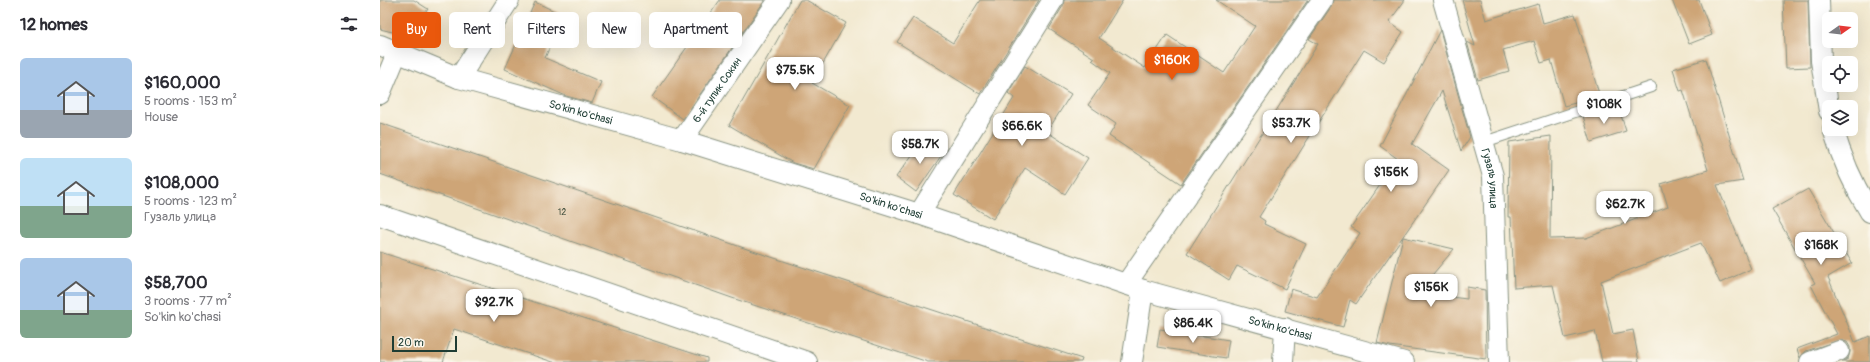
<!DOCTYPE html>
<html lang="en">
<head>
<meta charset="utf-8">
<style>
  body { margin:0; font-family:Pangolin,sans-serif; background:#f7f7f7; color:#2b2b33; height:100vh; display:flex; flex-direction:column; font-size:15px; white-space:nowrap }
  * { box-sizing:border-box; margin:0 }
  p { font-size:13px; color:#7c7c81 }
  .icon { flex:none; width:22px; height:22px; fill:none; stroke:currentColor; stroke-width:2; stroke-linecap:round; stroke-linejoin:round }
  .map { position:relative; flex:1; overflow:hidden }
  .side { display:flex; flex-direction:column; background:#fff; width:380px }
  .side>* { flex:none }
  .hud { position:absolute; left:12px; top:12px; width:380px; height:36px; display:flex; gap:8px }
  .needle { width:26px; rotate:76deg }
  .buttons { position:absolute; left:1442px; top:12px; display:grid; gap:8px }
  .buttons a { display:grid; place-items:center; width:36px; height:36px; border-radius:6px; background:#fff; box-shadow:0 4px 16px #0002; font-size:20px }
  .scale { position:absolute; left:12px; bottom:10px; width:65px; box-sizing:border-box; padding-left:4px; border:2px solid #1f3d34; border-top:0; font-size:11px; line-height:14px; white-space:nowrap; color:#1f3d34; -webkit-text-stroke:3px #fbf7ec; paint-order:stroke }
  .price { position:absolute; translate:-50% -34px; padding:0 9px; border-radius:8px; background:#fff; color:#222; font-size:13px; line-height:26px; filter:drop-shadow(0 1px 2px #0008) }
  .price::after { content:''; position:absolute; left:50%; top:24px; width:12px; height:9px; margin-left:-6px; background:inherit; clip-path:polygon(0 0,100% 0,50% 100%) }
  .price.current { background:#ea580c; color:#fff }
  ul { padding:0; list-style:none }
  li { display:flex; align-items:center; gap:12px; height:100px; padding:0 20px }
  li span { display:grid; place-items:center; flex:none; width:112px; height:80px; border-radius:6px; color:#555 }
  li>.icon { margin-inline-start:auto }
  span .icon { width:48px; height:48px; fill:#fffc; stroke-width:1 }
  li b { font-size:17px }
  h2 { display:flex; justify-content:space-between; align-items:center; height:48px; padding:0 20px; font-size:17px }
  .tag { padding:0 14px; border-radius:6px; background:#fff; box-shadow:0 4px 16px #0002; font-size:14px; line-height:36px }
  .tag.current { background:#ea580c; color:#fff }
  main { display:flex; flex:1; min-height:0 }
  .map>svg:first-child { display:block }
  .building { fill:#cea577 }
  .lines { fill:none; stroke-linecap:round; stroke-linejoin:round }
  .service-casing { stroke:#889382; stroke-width:12 }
  .minor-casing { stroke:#889382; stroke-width:22 }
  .service { stroke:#fff; stroke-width:10 }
  .minor { stroke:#fff; stroke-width:20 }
  .labels { text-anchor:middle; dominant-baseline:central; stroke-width:3; stroke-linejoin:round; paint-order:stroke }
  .number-label { font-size:9px; fill:#4b5745 }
  .street-label { font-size:11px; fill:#1f3d34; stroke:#fbf7ec }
</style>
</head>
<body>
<main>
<section class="side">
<h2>12 homes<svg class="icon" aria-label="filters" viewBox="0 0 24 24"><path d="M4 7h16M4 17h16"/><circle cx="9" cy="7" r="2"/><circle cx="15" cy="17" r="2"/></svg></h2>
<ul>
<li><span style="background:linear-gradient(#a9c7e8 65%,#9aa5b1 0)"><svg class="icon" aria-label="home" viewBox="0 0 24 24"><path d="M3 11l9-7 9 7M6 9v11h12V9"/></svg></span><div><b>$160,000</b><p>5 rooms · 153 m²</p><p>House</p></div></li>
<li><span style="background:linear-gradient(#bfe0f5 60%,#7fa58c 0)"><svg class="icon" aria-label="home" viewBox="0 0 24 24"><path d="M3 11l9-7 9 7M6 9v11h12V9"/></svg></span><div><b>$108,000</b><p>5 rooms · 123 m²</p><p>Гузаль улица</p></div></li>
<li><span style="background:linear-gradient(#a9c7e8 65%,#7fa58c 0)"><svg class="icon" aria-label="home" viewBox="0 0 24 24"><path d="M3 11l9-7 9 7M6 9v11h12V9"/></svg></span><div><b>$58,700</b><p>3 rooms · 77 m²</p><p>So'kin ko'chasi</p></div></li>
</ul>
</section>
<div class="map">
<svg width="1490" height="362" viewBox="0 0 1490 362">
  <rect width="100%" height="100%" fill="#fbf7ec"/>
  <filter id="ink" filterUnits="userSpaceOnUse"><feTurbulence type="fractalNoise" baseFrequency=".025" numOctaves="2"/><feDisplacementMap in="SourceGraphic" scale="8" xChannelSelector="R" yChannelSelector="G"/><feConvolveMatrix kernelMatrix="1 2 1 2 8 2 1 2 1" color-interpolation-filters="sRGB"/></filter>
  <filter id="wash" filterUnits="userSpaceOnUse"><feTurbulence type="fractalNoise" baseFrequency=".012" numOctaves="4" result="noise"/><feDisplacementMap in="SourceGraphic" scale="16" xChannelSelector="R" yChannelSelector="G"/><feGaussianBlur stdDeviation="0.9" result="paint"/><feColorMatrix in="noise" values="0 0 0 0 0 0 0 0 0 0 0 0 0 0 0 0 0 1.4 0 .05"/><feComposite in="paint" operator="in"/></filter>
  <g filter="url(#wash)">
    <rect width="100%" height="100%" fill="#f2e9d0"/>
    <g id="blocks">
      <path class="building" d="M0,0H34L48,9L29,36L0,29Z
        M340,0H385L303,119L272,97Z
        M420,0H426L466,23L432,83L470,105L434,169L413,163L349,125Z
        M600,0H659L600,94L517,42L533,18L573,43Z
        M684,0H743L719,38L765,68L787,35L844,73L875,26L836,0H928L801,184L729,136L736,124L708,105L730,73L712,60L714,58L669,29L683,6Z
        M953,0H1025L1009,22L1023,32L1004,62L984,50L879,217L885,221L884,224L926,244L905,289L857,266L849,280L807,253L938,44L929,39L951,7Z
        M1082,0H1100L1106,20L1158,4L1163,23L1195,14L1220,97L1200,104L1199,102L1184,106L1171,60L1161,63L1154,41L1123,50L1129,71L1098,80L1087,42L1095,46Z
        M1292,0H1319L1332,35L1309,44Z
        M1403,0H1428L1430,67L1406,68Z
        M155,2L183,15L165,58L221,82L212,103L186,96L125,69Z
        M1060,30L1090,137L1081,151L1062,91L1032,144L1069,170L976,304L970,300L963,327L905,311L911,289L937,297L980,233L971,227L1018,159L1000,146Z
        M1326,59L1363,181L1337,185L1371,269L1340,283L1321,243L1221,281L1233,334L1253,330L1259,362H1222L1215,331L1185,338L1173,285L1134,288L1131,217H1128L1129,142L1171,136L1170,239L1206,238L1288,207L1281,184L1328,170L1303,90L1300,91L1293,69Z
        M645,66L691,94L667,132L708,158L685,194L645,168L613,219L574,195L634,98L628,93Z
        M1239,109L1246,131L1211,142L1203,116L1223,110L1225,114Z
        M0,123L367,249L702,359L701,362H548L352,298L0,174Z
        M544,139L563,153L536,192L516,177Z
        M1428,189L1472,263L1448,277L1475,342L1490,336V362H1462L1468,359L1470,352V347L1467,342L1460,340L1426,351L1420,358L1417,349L1457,334L1431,285L1435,283L1392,209Z
        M1023,237L1074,249L1037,293L1087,299V287L1105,290L1106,359L1010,346L997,343Z
        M0,252L327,358V362H173L74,329L63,362H0Z
        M780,329L849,340L846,358L777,347Z"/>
    </g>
  </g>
  <g filter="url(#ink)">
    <use href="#blocks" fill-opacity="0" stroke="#889382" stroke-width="1"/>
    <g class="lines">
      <defs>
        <path id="service" d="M1104,142L1271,87"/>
        <g id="minor">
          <path id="s1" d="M1063,0L1113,176L1119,362"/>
          <path d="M1439,0L1441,61L1449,111"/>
          <path id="s2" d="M0,45L79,78L302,140L539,214L763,290L1024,362"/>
          <path d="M79,78L129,0"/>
          <path d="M0,94L17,53"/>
          <path d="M1453,129C1462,159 1473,185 1490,212"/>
          <path id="s3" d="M302,140L399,0"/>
          <path d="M539,214L673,0"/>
          <path d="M0,215L427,362"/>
          <path d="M746,284L942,0"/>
          <path d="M752,362L763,290"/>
          <path d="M903,362L905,328"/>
          <path d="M1430,362L1459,351"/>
        </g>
      </defs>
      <use href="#service" class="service-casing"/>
      <use href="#minor" class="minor-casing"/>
      <use href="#service" class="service"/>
      <use href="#minor" class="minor"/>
    </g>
  </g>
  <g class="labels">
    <g class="number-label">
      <text x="182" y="212">12</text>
    </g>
    <g class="street-label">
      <text stroke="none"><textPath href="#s3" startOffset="61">6-й тупик Сокин</textPath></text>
      <text stroke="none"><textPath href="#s2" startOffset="212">So'kin ko'chasi</textPath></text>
      <text stroke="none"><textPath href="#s1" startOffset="185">Гузаль улица</textPath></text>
      <text stroke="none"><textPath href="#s2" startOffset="536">So'kin ko'chasi</textPath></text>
      <text stroke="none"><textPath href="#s2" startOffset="944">So'kin ko'chasi</textPath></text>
    </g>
  </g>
</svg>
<div class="buttons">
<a><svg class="needle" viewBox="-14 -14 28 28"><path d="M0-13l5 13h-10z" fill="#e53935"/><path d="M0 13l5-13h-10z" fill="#7c7c81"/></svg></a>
<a><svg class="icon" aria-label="locate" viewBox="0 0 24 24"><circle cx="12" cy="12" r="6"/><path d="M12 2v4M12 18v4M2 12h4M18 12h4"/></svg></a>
<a><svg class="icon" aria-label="layers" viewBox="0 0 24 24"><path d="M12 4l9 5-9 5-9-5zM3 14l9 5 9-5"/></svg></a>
</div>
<div class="scale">20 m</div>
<b class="price current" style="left:792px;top:81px">$160K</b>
<b class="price" style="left:415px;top:91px">$75.5K</b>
<b class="price" style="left:1224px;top:125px">$108K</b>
<b class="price" style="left:911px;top:144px">$53.7K</b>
<b class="price" style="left:642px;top:147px">$66.6K</b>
<b class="price" style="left:540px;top:165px">$58.7K</b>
<b class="price" style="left:1011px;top:193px">$156K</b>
<b class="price" style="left:1245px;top:225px">$62.7K</b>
<b class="price" style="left:1441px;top:266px">$168K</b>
<b class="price" style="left:1051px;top:308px">$156K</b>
<b class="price" style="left:114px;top:323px">$92.7K</b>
<b class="price" style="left:813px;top:344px">$86.4K</b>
<div class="hud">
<a class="tag current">Buy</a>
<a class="tag">Rent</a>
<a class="tag">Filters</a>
<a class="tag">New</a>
<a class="tag">Apartment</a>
</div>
</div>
</main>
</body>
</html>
